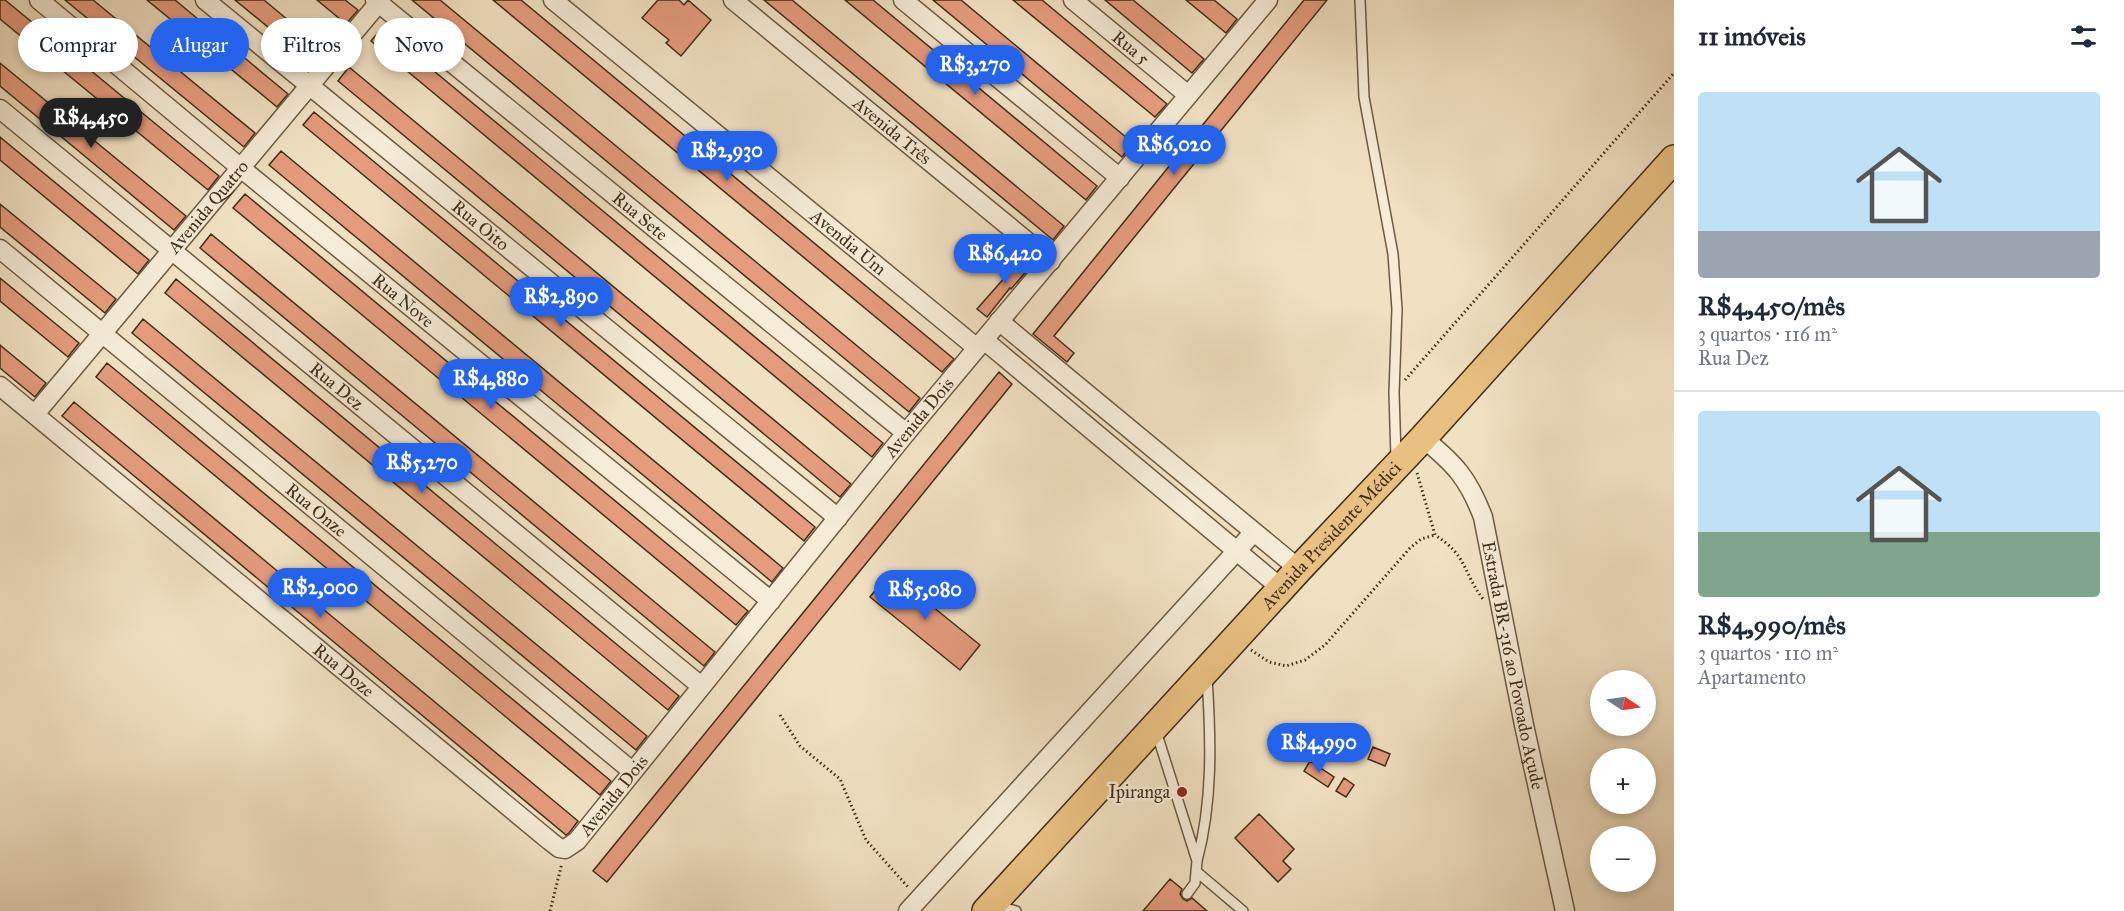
<!DOCTYPE html>
<html lang="pt">
<head>
<meta charset="utf-8">
<style>
  body { margin:0; font-family:"IM FELL Great Primer",serif; background:#f6f6f7; color:#1f2937; height:100vh; display:flex; flex-direction:column; font-size:22px; white-space:nowrap }
  * { box-sizing:border-box; margin:0 }
  p { font-size:20px; color:#747a83 }
  .icon { flex:none; width:33px; height:33px; fill:none; stroke:currentColor; stroke-width:2; stroke-linecap:round; stroke-linejoin:round }
  .map { position:relative; flex:1; overflow:hidden }
  .sheet { display:flex; flex-direction:column; background:#fff; width:450px }
  .sheet>* { flex:none }
  .banner { position:absolute; left:18px; top:18px; width:570px; height:54px; display:flex; gap:12px }
  .needle { width:39px; rotate:103deg }
  .fabs { position:absolute; left:1590px; top:670px; display:grid; gap:12px }
  .fabs a { display:grid; place-items:center; width:66px; height:66px; border-radius:50%; background:#fff; box-shadow:0 3px 9px #0003; font-size:30px }
  .price { position:absolute; translate:-50% -51px; padding:0 14px; border-radius:21px; background:#2563eb; color:#fff; font-size:20px; line-height:39px; filter:drop-shadow(0 2px 3px #0008) }
  .price::after { content:''; position:absolute; left:50%; top:36px; width:18px; height:14px; margin-left:-9px; background:inherit; clip-path:polygon(0 0,100% 0,50% 100%) }
  .price.on { background:#222; color:#fff }
  ul { padding:0; list-style:none }
  li { display:grid; align-content:center; gap:12px; height:318px; padding:0 24px }
  li+li { border-top:2px solid #e0e1e3 }
  li span { display:grid; place-items:center; height:186px; border-radius:6px; color:#555 }
  li>.icon { margin-inline-start:auto }
  span .icon { width:108px; height:108px; fill:#fffc; stroke-width:1 }
  li b { font-size:26px }
  h2 { display:flex; justify-content:space-between; align-items:center; height:72px; padding:0 24px; font-size:26px }
  .pill { padding:0 21px; border-radius:27px; background:#fff; box-shadow:0 3px 9px #0003; font-size:21px; line-height:54px }
  .pill.on { background:#2563eb; color:#fff }
  main { display:flex; flex:1; min-height:0 }
  .map>svg:first-child { display:block }
  .building { fill:#e59c7e; stroke:#422d17; stroke-width:1.5 }
  .lines { fill:none; stroke-linecap:round; stroke-linejoin:round }
  .lane-casing { stroke:#6e5a42; stroke-width:12 }
  .street-casing { stroke:#6e5a42; stroke-width:21 }
  .primary-casing { stroke:#422d17; stroke-width:30 }
  .path { stroke:#422d17; stroke-width:3; stroke-dasharray:1.5 3; stroke-linecap:butt }
  .lane { stroke:#f6ecd8; stroke-width:9 }
  .street { stroke:#f6ecd8; stroke-width:18 }
  .primary { stroke:#e8c082; stroke-width:27 }
  .poi-dot { fill:#8f2418; stroke:#f6ecd8; stroke-width:2 }
  .labels { text-anchor:middle; dominant-baseline:central; stroke-width:5; stroke-linejoin:round; paint-order:stroke }
  .street-label { font-size:18px; fill:#422d17; stroke:#f6ecd8 }
  .poi-label { font-size:18px; fill:#422d17; stroke:#f6ecd8; text-anchor:end }
</style>
</head>
<body>
<main>
<div class="map">
<svg width="1674" height="911" viewBox="0 0 1674 911">
  <rect width="100%" height="100%" fill="#f1e1c3"/>
  <filter id="stains"><feTurbulence type="fractalNoise" baseFrequency=".00333" numOctaves="4"/><feColorMatrix values="0 0 0 0 .2 0 0 0 0 .09 0 0 0 0 .02 0 0 0 .5 -.17"/></filter>
  <radialGradient id="worn" r=".72"><stop offset=".6" stop-color="#630" stop-opacity="0"/><stop offset="1" stop-color="#630" stop-opacity=".3"/></radialGradient>
  <path class="building" d="M0,0H5L219,176L208,190L0,19Z
    M65,0H93L255,133L244,147Z
    M147,0H175L288,94L277,107Z
    M235,0H264L324,50L313,64Z
    M317,0H345L358,10L346,24Z
    M412,0H440L920,398L909,412Z
    M493,0H521L954,359L942,372Z
    M658,0H679L684,5L688,0L711,20L681,56L666,43L669,40L642,18Z
    M764,0H792L1064,226L1053,240Z
    M845,0H873L1097,186L1086,200Z
    M933,0H961L1133,143L1122,157Z
    M1013,0H1042L1167,104L1155,117Z
    M1105,0H1133L1204,59L1192,73Z
    M1186,0H1214L1237,19L1226,33Z
    M1304,0H1327L1054,336L1074,353L1067,362L1033,334Z
    M382,28L883,443L872,457L371,41Z
    M0,63L186,216L174,230L0,86Z
    M349,67L851,484L840,497L338,81Z
    M314,112L815,527L804,541L303,125Z
    M0,137L149,260L138,274L0,160Z
    M281,151L783,568L772,582L269,165Z
    M245,194L748,611L736,625L233,208Z
    M0,204L116,299L105,313L0,227Z
    M211,234L715,652L704,666L200,248Z
    M1017,254L1031,266L1011,289L1010,288L987,317L977,309L1013,268L1008,264Z
    M0,278L79,343L68,357L0,301Z
    M176,279L679,696L668,710L165,293Z
    M143,319L647,736L636,750L132,333Z
    M0,345L46,383L35,397L0,368Z
    M107,363L611,781L600,795L96,377Z
    M999,372L1012,384L607,882L593,871Z
    M74,402L578,821L569,833L566,835L62,416Z
    M890,572L980,645L960,670L870,597Z
    M1373,747L1390,754L1385,766L1368,759Z
    M1310,761L1334,777L1328,787L1304,771Z
    M1344,778L1354,785L1346,797L1336,791Z
    M1259,814L1294,849L1283,861L1291,869L1278,882L1235,838Z
    M1170,879L1182,889L1180,894L1183,899L1187,901L1192,898L1207,911H1143Z"/>
  <g class="lines">
    <defs>
      <path id="lane" d="M1360,0L1364,97L1393,254L1397,309L1394,393L1396,457
        M1156,731L1197,861L1195,883L1187,894
        M1197,861C1213,801 1211,739 1207,678
        M1197,872L1243,911
        M998,906L1016,911"/>
      <g id="street">
        <path id="s1" d="M39,0L242,169L771,601"/>
        <path id="s2" d="M205,0L838,518"/>
        <path id="s3" d="M375,0L906,433"/>
        <path id="s4" d="M553,0L977,348"/>
        <path id="s5" d="M733,0L1051,261"/>
        <path d="M903,0L1120,178"/>
        <path id="s6" d="M1073,0L1188,95"/>
        <path id="s7" d="M0,109L701,686"/>
        <path id="s8" d="M0,249L632,771"/>
        <path d="M999,321L1299,569"/>
        <path d="M984,340L1281,588"/>
        <path id="s9" d="M0,386L550,841L559,848L565,849L577,841L906,433L1268,0"/>
        <path id="s10" d="M35,414L381,0"/>
        <path id="s11" d="M1423,438C1455,464 1468,478 1483,517L1524,725L1565,911"/>
        <path d="M908,911L1253,533"/>
      </g>
      <g id="primary">
        <path id="s12" d="M986,911L1299,569L1423,438L1674,159"/>
      </g>
    </defs>
    <use href="#lane" class="lane-casing"/>
    <use href="#street" class="street-casing"/>
    <use href="#primary" class="primary-casing"/>
    <path class="path" d="M1405,380L1674,73
      M1417,473L1435,535C1468,556 1463,573 1483,599
      M1251,650L1269,662L1286,666L1305,660L1325,645L1410,548L1421,539L1435,535
      M780,715L800,746L840,779L866,840L908,887
      M550,911L562,863"/>
    <use href="#lane" class="lane"/>
    <use href="#street" class="street"/>
    <use href="#primary" class="primary"/>
  </g>
  <circle class="poi-dot" cx="1182" cy="792" r="6"/>
  <g class="labels">
    <g class="street-label">
      <text stroke="none"><textPath href="#s6" startOffset="75">Rua 5</textPath></text>
      <text stroke="none"><textPath href="#s5" startOffset="206">Avenida Três</textPath></text>
      <text stroke="none"><textPath href="#s10" startOffset="270">Avenida Quatro</textPath></text>
      <text stroke="none"><textPath href="#s3" startOffset="342">Rua Sete</textPath></text>
      <text stroke="none"><textPath href="#s2" startOffset="356">Rua Oito</textPath></text>
      <text stroke="none"><textPath href="#s4" startOffset="382">Avendia Um</textPath></text>
      <text stroke="none"><textPath href="#s1" startOffset="472">Rua Nove</textPath></text>
      <text stroke="none"><textPath href="#s7" startOffset="436">Rua Dez</textPath></text>
      <text stroke="none"><textPath href="#s9" startOffset="1290">Avenida Dois</textPath></text>
      <text stroke="none"><textPath href="#s8" startOffset="410">Rua Onze</textPath></text>
      <text stroke="none"><textPath href="#s12" startOffset="510">Avenida Presidente Médici</textPath></text>
      <text stroke="none"><textPath href="#s11" startOffset="252">Estrada BR-316 ao Povoado Açude</textPath></text>
      <text stroke="none"><textPath href="#s9" startOffset="446">Rua Doze</textPath></text>
      <text stroke="none"><textPath href="#s9" startOffset="804">Avenida Dois</textPath></text>
    </g>
    <g class="poi-label">
      <text x="1170" y="792">Ipiranga</text>
    </g>
  </g>
  <rect width="100%" height="100%" filter="url(#stains)"/>
  <rect width="100%" height="100%" fill="url(#worn)"/>
</svg>
<div class="fabs">
<a><svg class="needle" viewBox="-14 -14 28 28"><path d="M0-13l5 13h-10z" fill="#e53935"/><path d="M0 13l5-13h-10z" fill="#747a83"/></svg></a>
<a>+</a>
<a>−</a>
</div>
<b class="price" style="left:975px;top:96px">R$3,270</b>
<b class="price on" style="left:91px;top:149px">R$4,450</b>
<b class="price" style="left:1174px;top:176px">R$6,020</b>
<b class="price" style="left:727px;top:182px">R$2,930</b>
<b class="price" style="left:1005px;top:285px">R$6,420</b>
<b class="price" style="left:561px;top:328px">R$2,890</b>
<b class="price" style="left:491px;top:410px">R$4,880</b>
<b class="price" style="left:422px;top:494px">R$5,270</b>
<b class="price" style="left:320px;top:619px">R$2,000</b>
<b class="price" style="left:925px;top:621px">R$5,080</b>
<b class="price" style="left:1319px;top:774px">R$4,990</b>
<div class="banner">
<a class="pill">Comprar</a>
<a class="pill on">Alugar</a>
<a class="pill">Filtros</a>
<a class="pill">Novo</a>
</div>
</div>
<section class="sheet">
<h2>11 imóveis<svg class="icon" aria-label="filters" viewBox="0 0 24 24"><path d="M4 7h16M4 17h16"/><circle cx="9" cy="7" r="2"/><circle cx="15" cy="17" r="2"/></svg></h2>
<ul>
<li><span style="background:linear-gradient(#bfe0f5 75%,#9aa5b1 0)"><svg class="icon" aria-label="home" viewBox="0 0 24 24"><path d="M3 11l9-7 9 7M6 9v11h12V9"/></svg></span><div><b>R$4,450/mês</b><p>3 quartos · 116 m²</p><p>Rua Dez</p></div></li>
<li><span style="background:linear-gradient(#bfe0f5 65%,#7fa58c 0)"><svg class="icon" aria-label="home" viewBox="0 0 24 24"><path d="M3 11l9-7 9 7M6 9v11h12V9"/></svg></span><div><b>R$4,990/mês</b><p>3 quartos · 110 m²</p><p>Apartamento</p></div></li>
</ul>
</section>
</main>
</body>
</html>
